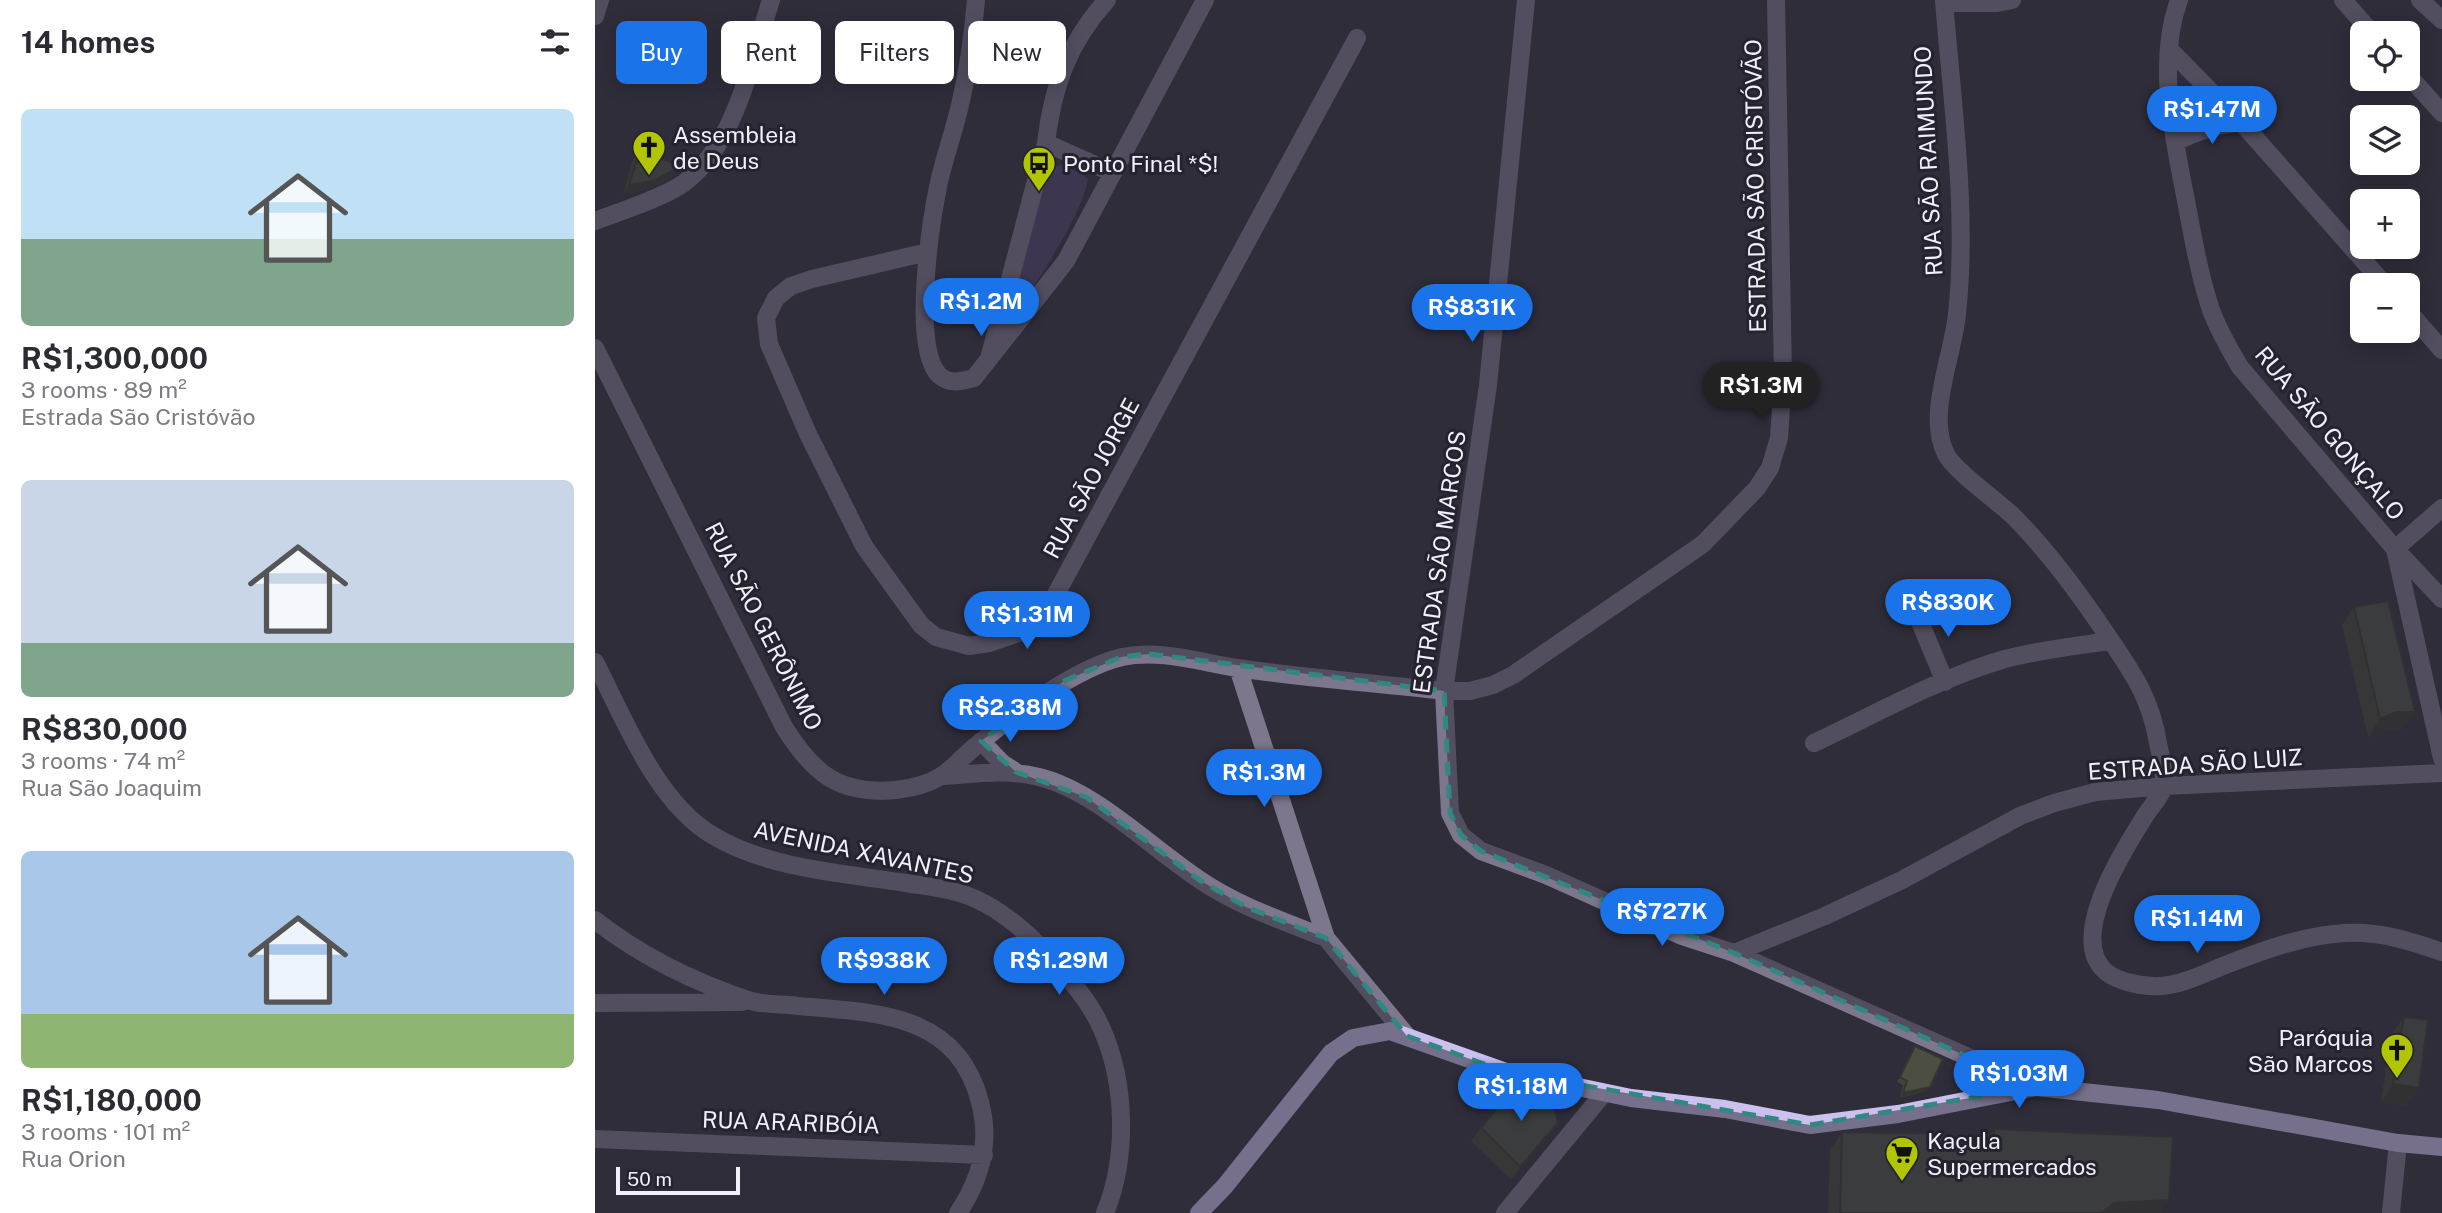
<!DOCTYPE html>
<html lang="en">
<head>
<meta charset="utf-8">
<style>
  body { margin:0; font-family:"Public Sans",sans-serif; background:#f7f7f7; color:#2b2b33; height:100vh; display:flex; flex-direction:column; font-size:26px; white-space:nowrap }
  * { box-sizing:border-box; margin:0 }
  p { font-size:23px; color:#7c7c81 }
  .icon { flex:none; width:38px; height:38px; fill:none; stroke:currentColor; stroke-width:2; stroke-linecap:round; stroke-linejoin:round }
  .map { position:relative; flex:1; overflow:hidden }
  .drawer { display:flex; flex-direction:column; background:#fff; width:595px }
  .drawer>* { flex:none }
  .guide { position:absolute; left:21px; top:21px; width:665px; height:63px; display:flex; gap:14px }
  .tools { position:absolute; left:1755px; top:21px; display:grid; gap:14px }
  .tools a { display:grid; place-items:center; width:70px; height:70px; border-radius:10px; background:#fff; box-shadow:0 4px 18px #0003; font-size:35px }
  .scale { position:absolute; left:21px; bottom:18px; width:124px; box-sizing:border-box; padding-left:7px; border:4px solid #f1eff7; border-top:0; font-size:19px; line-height:24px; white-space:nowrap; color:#f1eff7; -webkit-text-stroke:5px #262330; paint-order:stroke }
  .price { position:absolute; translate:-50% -60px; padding:0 16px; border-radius:24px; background:#1a73e8; color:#fff; font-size:23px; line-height:46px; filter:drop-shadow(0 2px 4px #0008) }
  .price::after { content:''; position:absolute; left:50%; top:42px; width:21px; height:16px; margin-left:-10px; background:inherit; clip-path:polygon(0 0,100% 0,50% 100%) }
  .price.selected { background:#222; color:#fff }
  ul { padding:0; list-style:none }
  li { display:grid; align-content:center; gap:14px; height:371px; padding:0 21px }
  li span { display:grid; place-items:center; height:217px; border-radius:10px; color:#555 }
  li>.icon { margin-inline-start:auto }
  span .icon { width:126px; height:126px; fill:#fffc; stroke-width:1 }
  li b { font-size:30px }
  h2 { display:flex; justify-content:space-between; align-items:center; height:84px; padding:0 21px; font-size:30px }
  .tag { padding:0 24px; border-radius:10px; background:#fff; box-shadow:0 4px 18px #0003; font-size:24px; line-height:63px }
  .tag.selected { background:#1a73e8; color:#fff }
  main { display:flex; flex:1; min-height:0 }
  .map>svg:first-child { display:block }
  .green { fill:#4d406c }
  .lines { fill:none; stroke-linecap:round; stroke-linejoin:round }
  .minor { stroke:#7d778e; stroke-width:18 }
  .major { stroke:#ccc0ef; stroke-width:18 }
  .wall { fill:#404337 }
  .shaded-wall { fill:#34372d }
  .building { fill:#4b4e40; stroke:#34372d; stroke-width:2 }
  .marked { fill:none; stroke:#318883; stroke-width:5; stroke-dasharray:14 9; stroke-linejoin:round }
  .labels { text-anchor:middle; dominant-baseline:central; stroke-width:6; stroke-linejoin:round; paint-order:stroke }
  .poi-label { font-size:23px; fill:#f1eff7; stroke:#262330; text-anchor:start }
  .street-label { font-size:23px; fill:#f1eff7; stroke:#262330 }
</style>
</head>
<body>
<main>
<section class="drawer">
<h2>14 homes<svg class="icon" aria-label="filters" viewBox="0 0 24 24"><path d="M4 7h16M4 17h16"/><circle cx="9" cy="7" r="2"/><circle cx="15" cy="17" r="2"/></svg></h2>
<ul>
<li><span style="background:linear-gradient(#bfe0f5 60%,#7fa58c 0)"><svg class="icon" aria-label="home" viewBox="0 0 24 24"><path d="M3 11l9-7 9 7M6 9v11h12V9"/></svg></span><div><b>R$1,300,000</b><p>3 rooms · 89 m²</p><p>Estrada São Cristóvão</p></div></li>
<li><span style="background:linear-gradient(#c9d6e8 75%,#7fa58c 0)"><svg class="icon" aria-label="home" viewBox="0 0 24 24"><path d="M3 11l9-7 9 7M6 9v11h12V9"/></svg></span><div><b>R$830,000</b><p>3 rooms · 74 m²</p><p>Rua São Joaquim</p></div></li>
<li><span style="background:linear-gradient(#a9c7e8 75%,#8fb573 0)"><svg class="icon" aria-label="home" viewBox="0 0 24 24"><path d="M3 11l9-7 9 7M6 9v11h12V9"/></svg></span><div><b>R$1,180,000</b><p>3 rooms · 101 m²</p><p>Rua Orion</p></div></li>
</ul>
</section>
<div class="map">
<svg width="1847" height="1213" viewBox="0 0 1847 1213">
  <rect width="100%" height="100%" fill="#302d3a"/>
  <path class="green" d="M467,165L485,173L493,179C485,219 449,268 428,304L422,300C425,255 436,206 457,167Z"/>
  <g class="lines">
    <path class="minor" d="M381,0C378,35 373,71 365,105C359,131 350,156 344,182C336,220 316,347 344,375C354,385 367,381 379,378L471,261L610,0
      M931,0L893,385L849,691L855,813L866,835L886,851L951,875L1087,936L1139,953L1441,1087
      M1349,0C1357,104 1373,210 1362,314C1358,356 1331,415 1351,454C1359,471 1403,501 1419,517C1453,551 1481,589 1508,629C1534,668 1555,694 1563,743C1565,753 1571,777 1569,786C1567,795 1555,808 1550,816C1530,848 1471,938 1511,972C1523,982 1550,987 1565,986C1588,985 1612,972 1633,964C1669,950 1710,935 1750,933C1785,931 1815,941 1847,952
      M1584,0C1561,63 1579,137 1591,201C1598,237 1604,274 1616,310C1623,330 1634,348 1645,367L1800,549L1847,758
      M1748,0L1777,33
      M1825,0L1847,20
      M1349,3H1402L1417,0
      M0,16L5,0
      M1575,50L1646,122L1790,285
      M1813,75L1847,113
      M1580,142C1602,131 1621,125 1646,122
      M451,143L518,173
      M0,221C24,212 70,197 89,183C141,144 157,59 176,0
      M333,252L217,279L196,286L181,298L171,318L174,344L213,434L269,546L326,625L341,637L374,646L394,643L427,632L460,596L762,38
      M1813,311L1847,350
      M0,348L189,727C218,773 243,795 301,790C317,788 332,785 346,776C359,768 370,754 382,745C419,714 481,668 527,657C565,649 604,662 642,668C711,678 780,683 849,691H875L898,685L918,675L1108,544L1162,488L1175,468L1184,438L1188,377L1181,0
      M395,355L451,143C458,86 473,43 512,0
      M1847,508L1800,549L1847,599
      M1320,610L1350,682
      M0,662C29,718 61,802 117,835C173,869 247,873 311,883C329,886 350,888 368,894C401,905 430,930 453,955C472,976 494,1000 506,1027C531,1082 533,1157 510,1213
      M643,668L731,938L812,1036
      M386,741L407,763L421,772
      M1219,743C1281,714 1344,678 1410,659C1444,650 1480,646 1515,641
      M348,776C379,774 413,769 444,777C501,791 556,848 605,880C643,906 688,921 731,938
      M0,920C47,957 99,982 156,1001C170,1005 188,1004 203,1006C281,1013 362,1012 385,1102C396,1143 386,1179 363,1213
      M1139,953L1230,916L1307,880L1425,816L1459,803L1500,792L1569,786L1847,773
      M0,1003L147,1002
      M0,1139L389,1155
      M910,1213L1009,1093
      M1796,1213L1803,1143"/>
    <path class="major" d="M604,1213L630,1186L736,1053L758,1038L795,1031L911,1072L1036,1098L1130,1109L1215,1125L1303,1114L1441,1087L1563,1100L1803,1143L1847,1147"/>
  </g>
  <path class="wall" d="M45,150L82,169L76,178L51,190L28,194L38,159Z
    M1759,607L1820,712L1807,729L1789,730L1773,737L1747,625Z
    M1809,1017L1811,1106L1786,1102L1796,1034Z
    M1320,1046L1331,1091L1305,1098L1308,1085L1302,1082Z
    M886,1128L954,1136L916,1180L876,1141Z
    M1399,1129L1565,1213H1233L1235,1150L1247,1132L1395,1135Z"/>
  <path class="shaded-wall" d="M82,169L76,178L51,190L28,194L34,185Z
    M1801,712H1820L1807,729L1789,730L1773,737L1785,719Z
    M1798,1084L1824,1088L1811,1106L1786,1102Z
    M1335,1087L1331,1091L1305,1098L1308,1093Z
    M963,1123L954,1136L916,1180L925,1167Z
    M1574,1200L1565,1213H1507L1519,1203Z"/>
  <path class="building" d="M45,150L78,163L82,169L58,181L34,185Z
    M1793,601L1820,712H1801L1785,719L1759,607Z
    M1809,1017L1833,1020L1824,1088L1798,1084Z
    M1320,1046L1348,1059L1335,1087L1308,1093L1312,1081L1305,1077Z
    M919,1087L948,1093L958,1104L963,1123L925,1167L886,1128Z
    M1399,1129L1578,1137L1574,1200L1519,1203L1507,1213H1245L1247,1132L1399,1135Z"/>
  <path d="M0 0H1847V1213H0ZM554,654L849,691L855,813L866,835L886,851L1139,953L1441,1087L1215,1125L911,1072L812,1036L731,938L651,907L606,881L491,797L421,772L386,741L469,681L526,657Z" fill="#302d3a" fill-opacity=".55" fill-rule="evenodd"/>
  <path class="marked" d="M554,654L849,691L855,813L866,835L886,851L1139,953L1441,1087L1215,1125L911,1072L812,1036L731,938L651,907L606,881L491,797L421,772L386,741L469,681L526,657Z"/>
  <defs>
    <symbol id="church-pin" viewBox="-11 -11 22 30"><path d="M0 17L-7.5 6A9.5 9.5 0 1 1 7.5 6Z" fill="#b1c500" stroke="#262330"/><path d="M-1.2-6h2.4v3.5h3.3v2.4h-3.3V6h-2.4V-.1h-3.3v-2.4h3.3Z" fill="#111"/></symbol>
    <symbol id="bus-pin" viewBox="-11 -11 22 30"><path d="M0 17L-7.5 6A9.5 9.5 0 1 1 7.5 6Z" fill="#b1c500" stroke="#262330"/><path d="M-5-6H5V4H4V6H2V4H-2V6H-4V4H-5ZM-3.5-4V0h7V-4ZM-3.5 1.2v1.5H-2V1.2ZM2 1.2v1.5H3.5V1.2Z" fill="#111"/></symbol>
    <symbol id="supermarket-pin" viewBox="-11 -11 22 30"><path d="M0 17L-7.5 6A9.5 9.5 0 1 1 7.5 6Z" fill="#b1c500" stroke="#262330"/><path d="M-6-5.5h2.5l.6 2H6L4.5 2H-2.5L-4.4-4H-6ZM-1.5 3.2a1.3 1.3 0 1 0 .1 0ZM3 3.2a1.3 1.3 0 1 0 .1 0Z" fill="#111"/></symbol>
  </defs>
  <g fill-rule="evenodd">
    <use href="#church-pin" x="35" y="128" width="38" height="52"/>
    <use href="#bus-pin" x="425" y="144" width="38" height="52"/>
    <use href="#church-pin" x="1783" y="1031" width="38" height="52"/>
    <use href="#supermarket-pin" x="1288" y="1134" width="38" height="52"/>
  </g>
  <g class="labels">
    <g class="poi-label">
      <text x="78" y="134">Assembleia<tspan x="78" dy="26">de Deus</tspan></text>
      <text x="468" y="163">Ponto Final *$!</text>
      <text x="1778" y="1037" text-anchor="end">Paróquia<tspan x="1778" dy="26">São Marcos</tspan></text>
      <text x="1332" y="1140">Kaçula<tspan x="1332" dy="26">Supermercados</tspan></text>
    </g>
    <g class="street-label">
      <text transform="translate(1333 161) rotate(-93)">RUA SÃO RAIMUNDO</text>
      <text transform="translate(1160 186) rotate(-91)">ESTRADA SÃO CRISTÓVÃO</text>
      <text transform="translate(1735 433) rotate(50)">RUA SÃO GONÇALO</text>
      <text transform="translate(496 478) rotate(-62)">RUA SÃO JORGE</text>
      <text transform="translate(844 562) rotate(-82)">ESTRADA SÃO MARCOS</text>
      <text transform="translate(169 626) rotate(63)">RUA SÃO GERÔNIMO</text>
      <text transform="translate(1600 764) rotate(-4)">ESTRADA SÃO LUIZ</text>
      <text transform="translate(269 852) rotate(12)">AVENIDA XAVANTES</text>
      <text transform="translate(196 1122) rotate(2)">RUA ARARIBÓIA</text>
    </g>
  </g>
</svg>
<div class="tools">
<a><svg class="icon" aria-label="locate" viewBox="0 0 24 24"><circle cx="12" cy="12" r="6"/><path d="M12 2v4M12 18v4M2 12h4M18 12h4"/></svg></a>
<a><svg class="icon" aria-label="layers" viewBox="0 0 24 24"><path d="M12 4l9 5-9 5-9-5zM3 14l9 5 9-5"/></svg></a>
<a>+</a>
<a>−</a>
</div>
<div class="scale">50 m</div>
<b class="price" style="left:1617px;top:146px">R$1.47M</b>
<b class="price" style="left:386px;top:338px">R$1.2M</b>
<b class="price" style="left:877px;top:344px">R$831K</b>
<b class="price selected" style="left:1166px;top:422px">R$1.3M</b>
<b class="price" style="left:1353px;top:639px">R$830K</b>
<b class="price" style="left:432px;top:651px">R$1.31M</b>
<b class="price" style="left:415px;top:744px">R$2.38M</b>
<b class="price" style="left:669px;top:809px">R$1.3M</b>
<b class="price" style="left:1067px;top:948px">R$727K</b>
<b class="price" style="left:1602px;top:955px">R$1.14M</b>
<b class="price" style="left:289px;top:997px">R$938K</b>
<b class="price" style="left:464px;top:997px">R$1.29M</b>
<b class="price" style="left:1424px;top:1110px">R$1.03M</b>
<b class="price" style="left:926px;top:1123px">R$1.18M</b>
<div class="guide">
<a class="tag selected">Buy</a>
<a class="tag">Rent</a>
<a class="tag">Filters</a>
<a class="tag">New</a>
</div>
</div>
</main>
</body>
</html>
